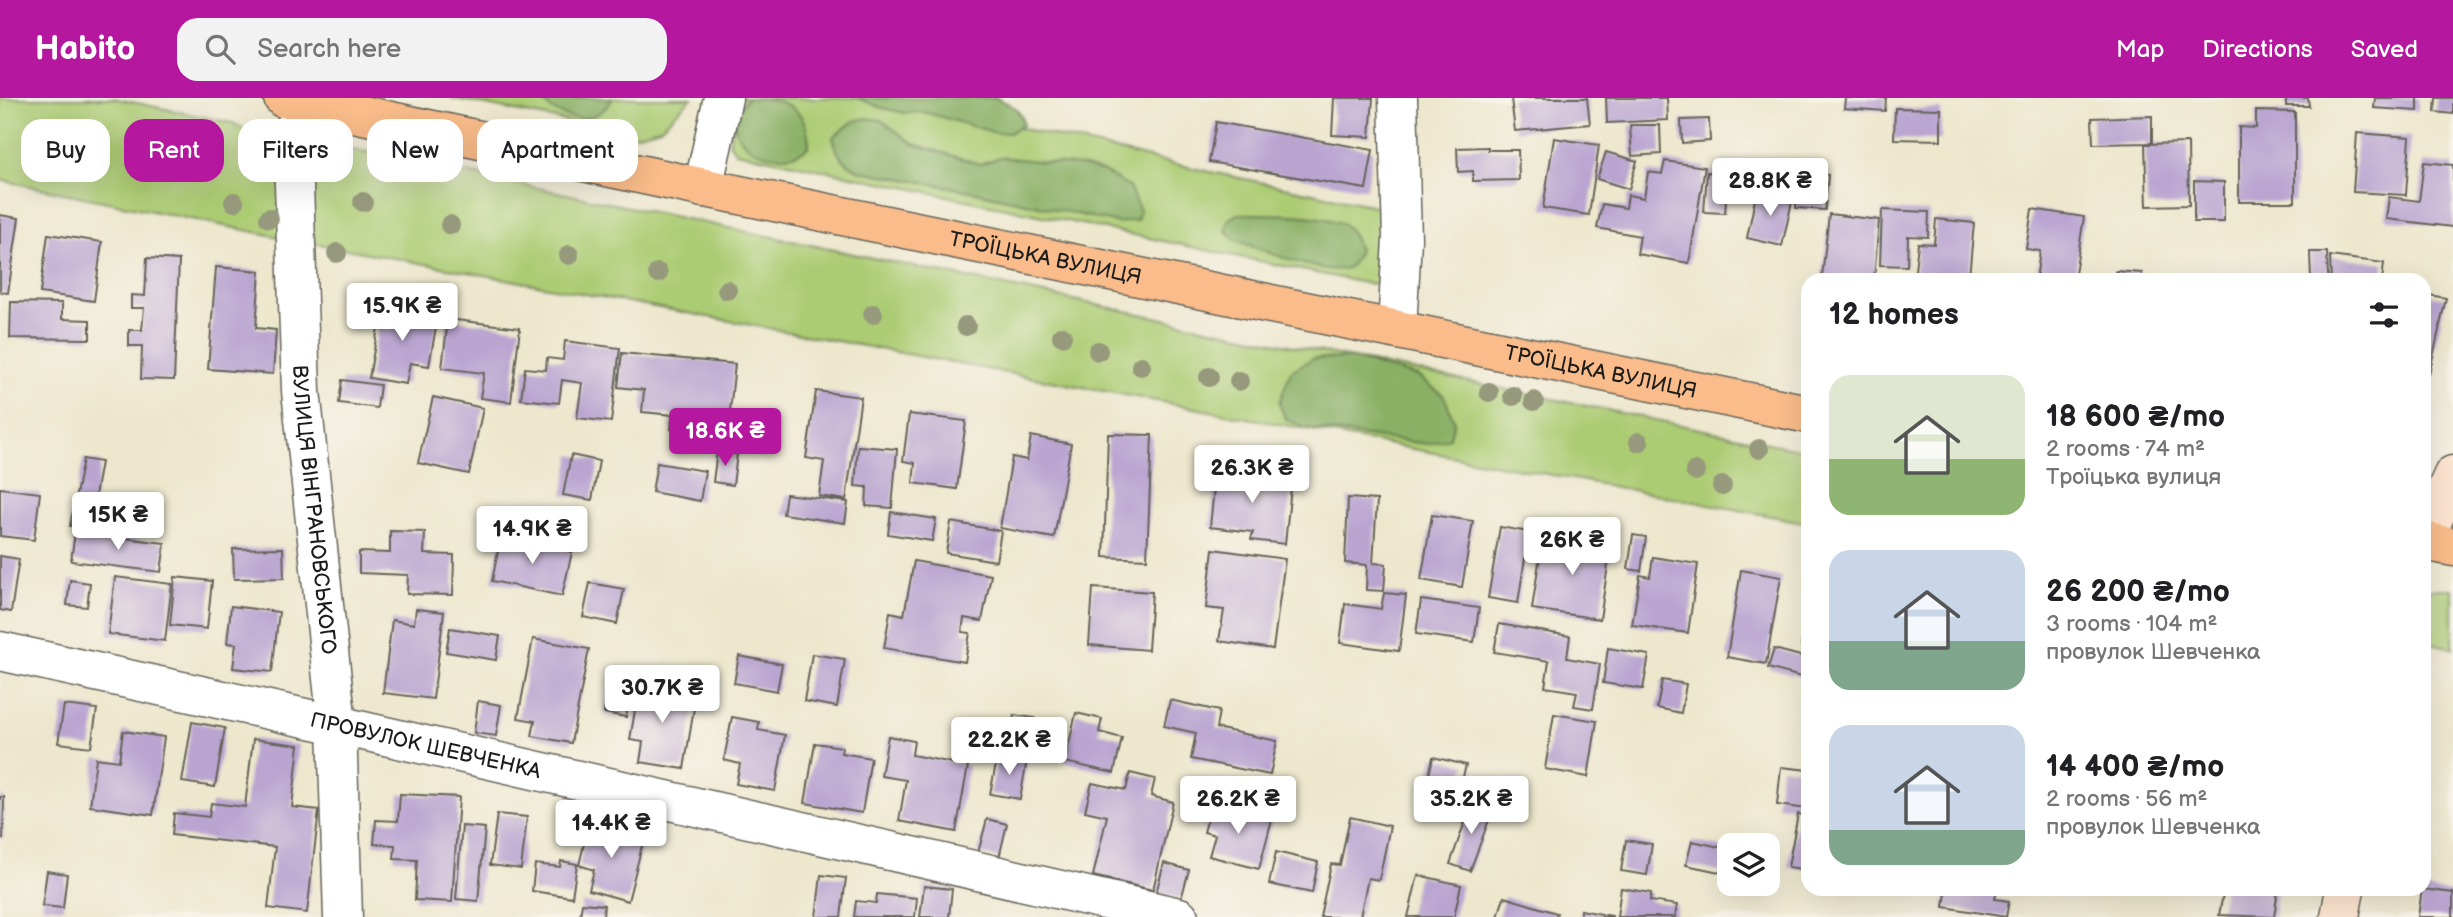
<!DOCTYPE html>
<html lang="en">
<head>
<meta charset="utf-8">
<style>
  body { margin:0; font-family:"Balsamiq Sans",sans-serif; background:#f2f2f2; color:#202124; height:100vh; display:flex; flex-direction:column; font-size:26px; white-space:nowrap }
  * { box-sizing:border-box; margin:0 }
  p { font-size:23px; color:#757577 }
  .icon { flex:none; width:38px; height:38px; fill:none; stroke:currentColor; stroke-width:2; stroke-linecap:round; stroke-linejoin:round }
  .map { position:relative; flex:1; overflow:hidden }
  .sheet { position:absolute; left:1801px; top:175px; width:630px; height:623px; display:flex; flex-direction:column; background:#fff; border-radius:21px; box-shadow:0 7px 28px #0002 }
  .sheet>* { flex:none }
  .guide { position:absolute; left:21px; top:21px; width:665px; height:63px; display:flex; gap:14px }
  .controls { position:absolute; left:1717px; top:735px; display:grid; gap:14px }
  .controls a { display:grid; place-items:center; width:63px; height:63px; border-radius:14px; background:#fff; box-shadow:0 7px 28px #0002; font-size:35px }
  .price { position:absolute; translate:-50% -60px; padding:0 16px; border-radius:7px; background:#fff; color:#222; font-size:23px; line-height:46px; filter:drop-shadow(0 2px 4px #0008) }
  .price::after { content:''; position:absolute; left:50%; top:42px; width:21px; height:16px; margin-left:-10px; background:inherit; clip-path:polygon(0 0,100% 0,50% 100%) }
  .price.active { background:#b5179e; color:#fff }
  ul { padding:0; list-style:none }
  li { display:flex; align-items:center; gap:21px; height:175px; padding:0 28px }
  li span { display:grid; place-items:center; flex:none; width:196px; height:140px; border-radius:21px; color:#555 }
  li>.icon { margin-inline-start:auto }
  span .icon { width:84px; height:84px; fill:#fffc; stroke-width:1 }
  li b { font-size:30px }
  h2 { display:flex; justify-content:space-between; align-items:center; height:84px; padding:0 28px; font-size:30px }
  .chip { padding:0 24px; border-radius:21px; background:#fff; box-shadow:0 7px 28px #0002; font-size:24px; line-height:63px }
  .chip.active { background:#b5179e; color:#fff }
  header { display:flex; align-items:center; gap:42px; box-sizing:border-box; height:98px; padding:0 35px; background:#b5179e; color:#fff }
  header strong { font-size:33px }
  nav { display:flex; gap:38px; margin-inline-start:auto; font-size:24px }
  .search { width:490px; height:63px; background:#f2f2f2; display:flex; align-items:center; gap:18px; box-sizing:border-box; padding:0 24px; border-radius:21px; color:#757577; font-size:26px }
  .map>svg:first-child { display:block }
  .green { fill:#accc73; stroke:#647448; stroke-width:2 }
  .forest { fill:#89b065; stroke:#526640; stroke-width:2 }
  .building { fill:#baa5d1 }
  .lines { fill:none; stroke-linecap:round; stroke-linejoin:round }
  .street-casing { stroke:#65635a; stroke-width:41 }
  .secondary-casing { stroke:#65635a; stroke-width:41 }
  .primary-casing { stroke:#65635a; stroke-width:41 }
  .street { stroke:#fff; stroke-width:38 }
  .secondary { stroke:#fde4d0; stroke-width:38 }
  .primary { stroke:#f9bc8a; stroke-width:38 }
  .tree { fill:#96997c }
  .labels { text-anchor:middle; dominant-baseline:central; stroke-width:6; stroke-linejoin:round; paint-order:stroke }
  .street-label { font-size:21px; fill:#1c1c1c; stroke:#f7f3e8 }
</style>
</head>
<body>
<header>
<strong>Habito</strong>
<div class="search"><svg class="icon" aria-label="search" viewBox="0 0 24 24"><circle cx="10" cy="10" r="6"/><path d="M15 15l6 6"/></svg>Search here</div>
<nav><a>Map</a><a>Directions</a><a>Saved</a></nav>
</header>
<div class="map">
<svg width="2453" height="819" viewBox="0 0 2453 819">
  <rect width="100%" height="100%" fill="#f7f3e8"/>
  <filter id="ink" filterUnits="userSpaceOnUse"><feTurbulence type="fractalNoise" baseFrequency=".0143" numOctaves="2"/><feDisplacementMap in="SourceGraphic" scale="14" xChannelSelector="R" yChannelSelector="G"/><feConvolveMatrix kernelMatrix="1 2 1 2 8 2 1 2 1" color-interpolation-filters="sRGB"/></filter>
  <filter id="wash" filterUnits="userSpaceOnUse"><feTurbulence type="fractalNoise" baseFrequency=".00686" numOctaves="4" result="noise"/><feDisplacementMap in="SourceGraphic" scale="28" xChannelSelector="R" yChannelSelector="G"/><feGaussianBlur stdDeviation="1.57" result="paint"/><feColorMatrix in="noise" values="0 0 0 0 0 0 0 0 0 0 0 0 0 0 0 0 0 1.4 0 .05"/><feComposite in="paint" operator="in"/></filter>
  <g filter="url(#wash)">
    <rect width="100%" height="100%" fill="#ede7cd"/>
    <path class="green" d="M0,0H113L232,25C250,33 273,47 280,68C284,80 283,125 284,140L0,82Z
      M451,0H692L660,30L635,37Z
      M738,0H891L1201,72L1390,111L1386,175L1378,185L1369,186L736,54L729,45Z
      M323,47H333L1264,242L1808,353V425L308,144L310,60Z
      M2430,491H2453V550L2424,544V494Z"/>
    <path class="forest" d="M540,0H613C595,30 560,24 540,0Z
      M748,0C783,0 808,8 809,48C782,76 703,42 748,0Z
      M857,0H996C1010,6 1022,11 1023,27L1009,35H996L924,14L904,15L882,10Z
      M866,20L881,22L914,46L980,66L1000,59L1081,68L1104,74L1129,89L1140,113L1137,122L1118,125L966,92L860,73C844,65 836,57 833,39L854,23Z
      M1237,116C1260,116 1329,115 1346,128C1353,133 1356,144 1359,152C1357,156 1354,164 1351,167C1335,184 1255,149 1234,141L1226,133L1228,122Z
      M1314,260L1354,261L1417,278L1444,298L1454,323L1450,340L1427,346L1305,330L1285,320L1279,305L1291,273Z"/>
    <g id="blocks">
      <path class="building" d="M1334,0H1373L1370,39L1332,37Z
        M1511,0H1587L1590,26L1515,33Z
        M1606,0H1667L1668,22L1607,25Z
        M1845,0H1886L1885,13L1844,10Z
        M2286,0H2308L2309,8H2286Z
        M2375,0H2418V13L2374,10Z
        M2436,0H2453V16L2435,14Z
        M1895,10L1941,11V42L1894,41Z
        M2256,13L2295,14V104H2239V29L2256,30Z
        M2152,18V45L2093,46L2092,20Z
        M1709,21L1710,43L1682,45L1681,22Z
        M1216,24L1373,52L1366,91L1209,64Z
        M1630,27H1660L1661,56L1632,58Z
        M2357,35L2410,39L2406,97L2353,94Z
        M1554,40L1599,47L1589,117L1543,110Z
        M2188,45L2189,107L2147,108L2145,46Z
        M1488,49V52H1518L1519,82L1473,83V73L1458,74L1457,50Z
        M1606,54L1637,63L1629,91L1597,81Z
        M1665,63L1705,69L1689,165L1637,156L1640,138L1597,130L1602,106L1626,110L1628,97L1644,100L1648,74L1662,76Z
        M2424,64L2453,67V129L2386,121L2389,99L2419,103Z
        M1707,74L1728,76L1725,115L1704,114Z
        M1799,74L1828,77L1825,112L1796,110Z
        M2194,83L2224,84V124H2194Z
        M1757,92L1793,99L1782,148L1747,140Z
        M2032,111L2084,119L2074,182H2036L2040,153L2026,151Z
        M1882,112L1929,114L1928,139L1908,138L1907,168L1880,167Z
        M1829,116L1879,122L1874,182L1822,179Z
        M0,117L19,120L8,195L0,194Z
        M1936,121L1974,125L1969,179L1976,180V182H1914L1918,145L1934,146Z
        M48,136L102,144L94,203L40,195Z
        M2310,154H2327L2328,181H2311Z
        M2330,158L2384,165L2382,182H2331Z
        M147,160L179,162L174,282L141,281L142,248H129V232H142L144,210H131V197L145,198Z
        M216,169L260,173L256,230L276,232L273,276L208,271Z
        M2116,173L2142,175V182H2115Z
        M2424,196L2446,200L2429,277L2424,275Z
        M11,204L62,205V221L90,222V241L10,240Z
        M382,207L438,218L429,268L410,265L406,286L369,280Z
        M448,221L520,230L511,304L480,300L484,275L442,270Z
        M565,243L620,250L611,324L577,320L582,285L562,282L559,305L521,301L525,270L546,272L547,260L563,262Z
        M622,255L735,266L729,323L698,320L697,334L671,331L673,317L642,314L644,292L618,289Z
        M342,282L380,287L377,310L339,305Z
        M816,293L861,299L846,402L819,398L824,363L806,360Z
        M433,299L483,310L469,376L418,365Z
        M909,316L966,323L957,391L913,385L915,365L903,363Z
        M1108,336L1152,337L1147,461L1104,459Z
        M1031,338L1071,346L1054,440L1000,430L1012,359L1027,362Z
        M858,348L897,351L892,410L866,408L867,389L855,388Z
        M717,353L737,356L733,387L713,384Z
        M571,357L599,363L592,402L563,397Z
        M83,361L101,364L89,432L70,428Z
        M657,365L705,373L700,403L652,394Z
        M1216,371L1292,380L1285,446L1251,442L1253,434L1210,429Z
        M0,390L40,395L34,442L0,438Z
        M786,396L848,404L845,425L783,416Z
        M1348,400L1377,402L1373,465L1386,466L1384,493L1366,492L1367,467L1345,465Z
        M891,414L936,421L932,443L888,436Z
        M1432,417L1473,423L1462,489L1421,482Z
        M951,424L1001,433L996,463L946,455Z
        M1500,429L1529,434L1518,505L1488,500Z
        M390,433L425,434L424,456L454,457L453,497L407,496L408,477L359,475V454L390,455Z
        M75,434L165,445L161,474L71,463Z
        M1543,437L1611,447L1600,521L1532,511Z
        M1633,437L1646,439L1641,473L1628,471Z
        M501,438L572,454L562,498L492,483Z
        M283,450L284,480L234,481L233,451Z
        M1213,451L1285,461L1273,551L1219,543L1224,512L1206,510Z
        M0,458L19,461L11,514L0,512Z
        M1653,459L1698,466L1688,535L1632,527L1640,477L1650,479Z
        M914,463L991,477L982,523L964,520L962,534L970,535L965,564L884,550L890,514L904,517Z
        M1741,472L1781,479L1766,566L1727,559Z
        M115,479L172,486L165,543L108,536Z
        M175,479L212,483L207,531L170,527Z
        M70,482L90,485L87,509L67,507Z
        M590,485L624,491L617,526L583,519Z
        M1093,490L1152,494L1148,552L1089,547Z
        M1384,495L1406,497L1399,553L1340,545L1345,506L1381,511Z
        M1421,502L1479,510L1474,544L1416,536Z
        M231,508L279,514L272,574L233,570L236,546L227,545Z
        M416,511L444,514L433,601L383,595L392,522L414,526Z
        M1806,520H1808V549L1801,548Z
        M1499,526L1570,538L1567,560L1600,566L1593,611L1574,608L1577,594L1545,589L1549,563L1494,554Z
        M450,530L500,538L496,562L446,554Z
        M533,541L589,551L571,645L532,638L535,623L518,620Z
        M1608,550L1649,557L1643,591L1603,585Z
        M1774,551L1808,560V581L1768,570Z
        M812,556L845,561L837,609L804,603Z
        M739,558L782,566L777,593L734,585Z
        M611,569L634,573L626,619L604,615Z
        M640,582L676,588L675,600L695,604L684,671L640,664L643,644L630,642Z
        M1662,582L1686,586L1681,615L1657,610Z
        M1170,602L1219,613L1216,630L1277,643L1270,677L1191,661L1196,635L1164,628Z
        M478,603L501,607L496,638L474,635Z
        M64,607L97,611L91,649L58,645Z
        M1076,615L1102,621L1099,634L1122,640L1114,675L1065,664Z
        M1554,616L1597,623L1588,679L1545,671Z
        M1014,617L1035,620L1031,647L1010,644Z
        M732,619L759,624L758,632L785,637L775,693L736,686L740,666L724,662Z
        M192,624L225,630L215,689L182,684Z
        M123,633L164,639L153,717L90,708L96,660L119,663Z
        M888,638L914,643L912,657L968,668L956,734L899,723L906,682L881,678Z
        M253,641L299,647L292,709L319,712L307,815L268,810L275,749L172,737L174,715L209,719L211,705L245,709Z
        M815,645L842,649L841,655L871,660L862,715L805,705Z
        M998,656L1027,662L1020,701L990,696Z
        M1433,659L1466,667L1458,699L1426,691Z
        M1781,669L1808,672V711L1777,707Z
        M1130,675L1155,681L1151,698L1173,704L1153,792L1093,778L1107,718L1085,713L1092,685L1126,692Z
        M400,696L459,699L452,804L415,802L417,762L394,761L395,747L374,746L376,722L398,723Z
        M0,699H4L3,741H0Z
        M1472,704L1493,711L1470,773L1450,766Z
        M1212,706L1272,721L1259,771L1209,758L1215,737L1204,734Z
        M497,716L527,719L521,771L490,767Z
        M1798,716L1808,718V772L1788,769Z
        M1350,719L1390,728L1379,782L1368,780L1360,819H1320L1331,766L1340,767Z
        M987,721L1007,726L999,760L978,755Z
        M589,725L644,740L628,803L589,792L594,772L579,767Z
        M462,728L485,730L478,803L456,801Z
        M1626,742L1652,746L1647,777L1621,773Z
        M1692,743L1729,751V776L1686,767Z
        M1276,754L1318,764L1312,795L1269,786Z
        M561,763L577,766L572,799L532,793L535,766L560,769Z
        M1164,765L1189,772L1181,801L1156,795Z
        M47,773L67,776L63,810L42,808Z
        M821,777L846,780L841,819H816Z
        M1418,777L1461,787L1454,819H1408Z
        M924,788L952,791L949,819H920Z
        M1621,790L1651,795L1650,803L1677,807L1675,819H1617Z
        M1935,791H1997L1995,801L2009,803L2006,819L1944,809L1946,794Z
        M2224,791H2278L2274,819L2219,817Z
        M2422,791L2453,795V819H2418Z
        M877,796L917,800L915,819H854L856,803L876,805Z
        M1504,799L1557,815L1555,819H1498Z
        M582,805L604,807L603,819H580Z
        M1581,812L1612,818V819H1580Z"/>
    </g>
  </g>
  <g filter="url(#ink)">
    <use href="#blocks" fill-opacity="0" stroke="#65635a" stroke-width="2"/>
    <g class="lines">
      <defs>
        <g id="street">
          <path id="s1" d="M300,3L293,57L301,293L337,627L343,819"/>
          <path d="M703,90L723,0"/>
          <path d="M1397,231L1402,141L1398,0"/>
          <path id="s2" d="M0,553L337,627L1179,819"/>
        </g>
        <path id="secondary" d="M2424,442L2453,377
          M2340,819L2345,791"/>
        <g id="primary">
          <path id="s3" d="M283,0L686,86L1808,316"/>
          <path d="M2424,443L2453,449"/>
        </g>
      </defs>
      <use href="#street" class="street-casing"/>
      <use href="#secondary" class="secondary-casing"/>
      <use href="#primary" class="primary-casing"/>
      <use href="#street" class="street"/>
      <use href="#secondary" class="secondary"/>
      <use href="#primary" class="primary"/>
    </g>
    <g class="tree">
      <circle cx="234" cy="104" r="10"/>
      <circle cx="363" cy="104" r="10"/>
      <circle cx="269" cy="120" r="10"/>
      <circle cx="450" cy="127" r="10"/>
      <circle cx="337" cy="155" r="10"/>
      <circle cx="569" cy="157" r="10"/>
      <circle cx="658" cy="175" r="10"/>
      <circle cx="727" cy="192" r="10"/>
      <circle cx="873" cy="216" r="10"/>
      <circle cx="966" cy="228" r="10"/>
      <circle cx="1062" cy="238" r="10"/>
      <circle cx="1098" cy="253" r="10"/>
      <circle cx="1141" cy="268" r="10"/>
      <circle cx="1209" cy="279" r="10"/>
      <circle cx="1239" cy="283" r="10"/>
      <circle cx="1489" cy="294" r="10"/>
      <circle cx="1513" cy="298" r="10"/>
      <circle cx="1534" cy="303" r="10"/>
      <circle cx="1639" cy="344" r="10"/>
      <circle cx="1759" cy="351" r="10"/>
      <circle cx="1695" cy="373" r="10"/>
      <circle cx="1722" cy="388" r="10"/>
    </g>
  </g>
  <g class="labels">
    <g class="street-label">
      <text stroke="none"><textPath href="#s3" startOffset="779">ТРОЇЦЬКА ВУЛИЦЯ</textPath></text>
      <text stroke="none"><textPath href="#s3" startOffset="1346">ТРОЇЦЬКА ВУЛИЦЯ</textPath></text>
      <text stroke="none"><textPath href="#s1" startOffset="410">ВУЛИЦЯ ВІНГРАНОВСЬКОГО</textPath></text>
      <text stroke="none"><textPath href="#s2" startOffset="436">ПРОВУЛОК ШЕВЧЕНКА</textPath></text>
    </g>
  </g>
</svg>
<div class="controls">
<a><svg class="icon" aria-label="layers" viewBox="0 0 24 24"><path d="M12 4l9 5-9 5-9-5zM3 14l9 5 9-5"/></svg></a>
</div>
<b class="price" style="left:1770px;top:120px">28.8K ₴</b>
<b class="price" style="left:402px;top:245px">15.9K ₴</b>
<b class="price active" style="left:725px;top:370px">18.6K ₴</b>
<b class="price" style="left:1252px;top:407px">26.3K ₴</b>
<b class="price" style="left:118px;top:454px">15K ₴</b>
<b class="price" style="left:532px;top:468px">14.9K ₴</b>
<b class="price" style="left:1572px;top:479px">26K ₴</b>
<b class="price" style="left:662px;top:627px">30.7K ₴</b>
<b class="price" style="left:1009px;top:679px">22.2K ₴</b>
<b class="price" style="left:1238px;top:738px">26.2K ₴</b>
<b class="price" style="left:1471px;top:738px">35.2K ₴</b>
<b class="price" style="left:611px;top:762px">14.4K ₴</b>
<div class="guide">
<a class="chip">Buy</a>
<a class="chip active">Rent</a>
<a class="chip">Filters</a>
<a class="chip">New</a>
<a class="chip">Apartment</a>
</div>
<section class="sheet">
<h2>12 homes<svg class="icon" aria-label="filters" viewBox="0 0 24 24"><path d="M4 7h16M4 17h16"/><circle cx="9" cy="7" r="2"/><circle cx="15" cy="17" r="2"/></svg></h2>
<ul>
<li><span style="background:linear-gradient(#dfe7d0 60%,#8fb573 0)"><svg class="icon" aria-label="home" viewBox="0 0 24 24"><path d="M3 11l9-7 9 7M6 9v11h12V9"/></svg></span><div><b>18 600 ₴/mo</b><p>2 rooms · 74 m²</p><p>Троїцька вулиця</p></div></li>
<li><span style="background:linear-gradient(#c9d6e8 65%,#7fa58c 0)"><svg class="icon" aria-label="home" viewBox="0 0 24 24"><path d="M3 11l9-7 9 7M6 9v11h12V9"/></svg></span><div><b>26 200 ₴/mo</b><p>3 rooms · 104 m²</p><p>провулок Шевченка</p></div></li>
<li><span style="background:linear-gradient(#c9d6e8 75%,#7fa58c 0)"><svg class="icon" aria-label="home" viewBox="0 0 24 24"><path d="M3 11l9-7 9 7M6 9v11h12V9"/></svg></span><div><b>14 400 ₴/mo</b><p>2 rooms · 56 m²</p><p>провулок Шевченка</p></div></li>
</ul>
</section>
</div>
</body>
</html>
